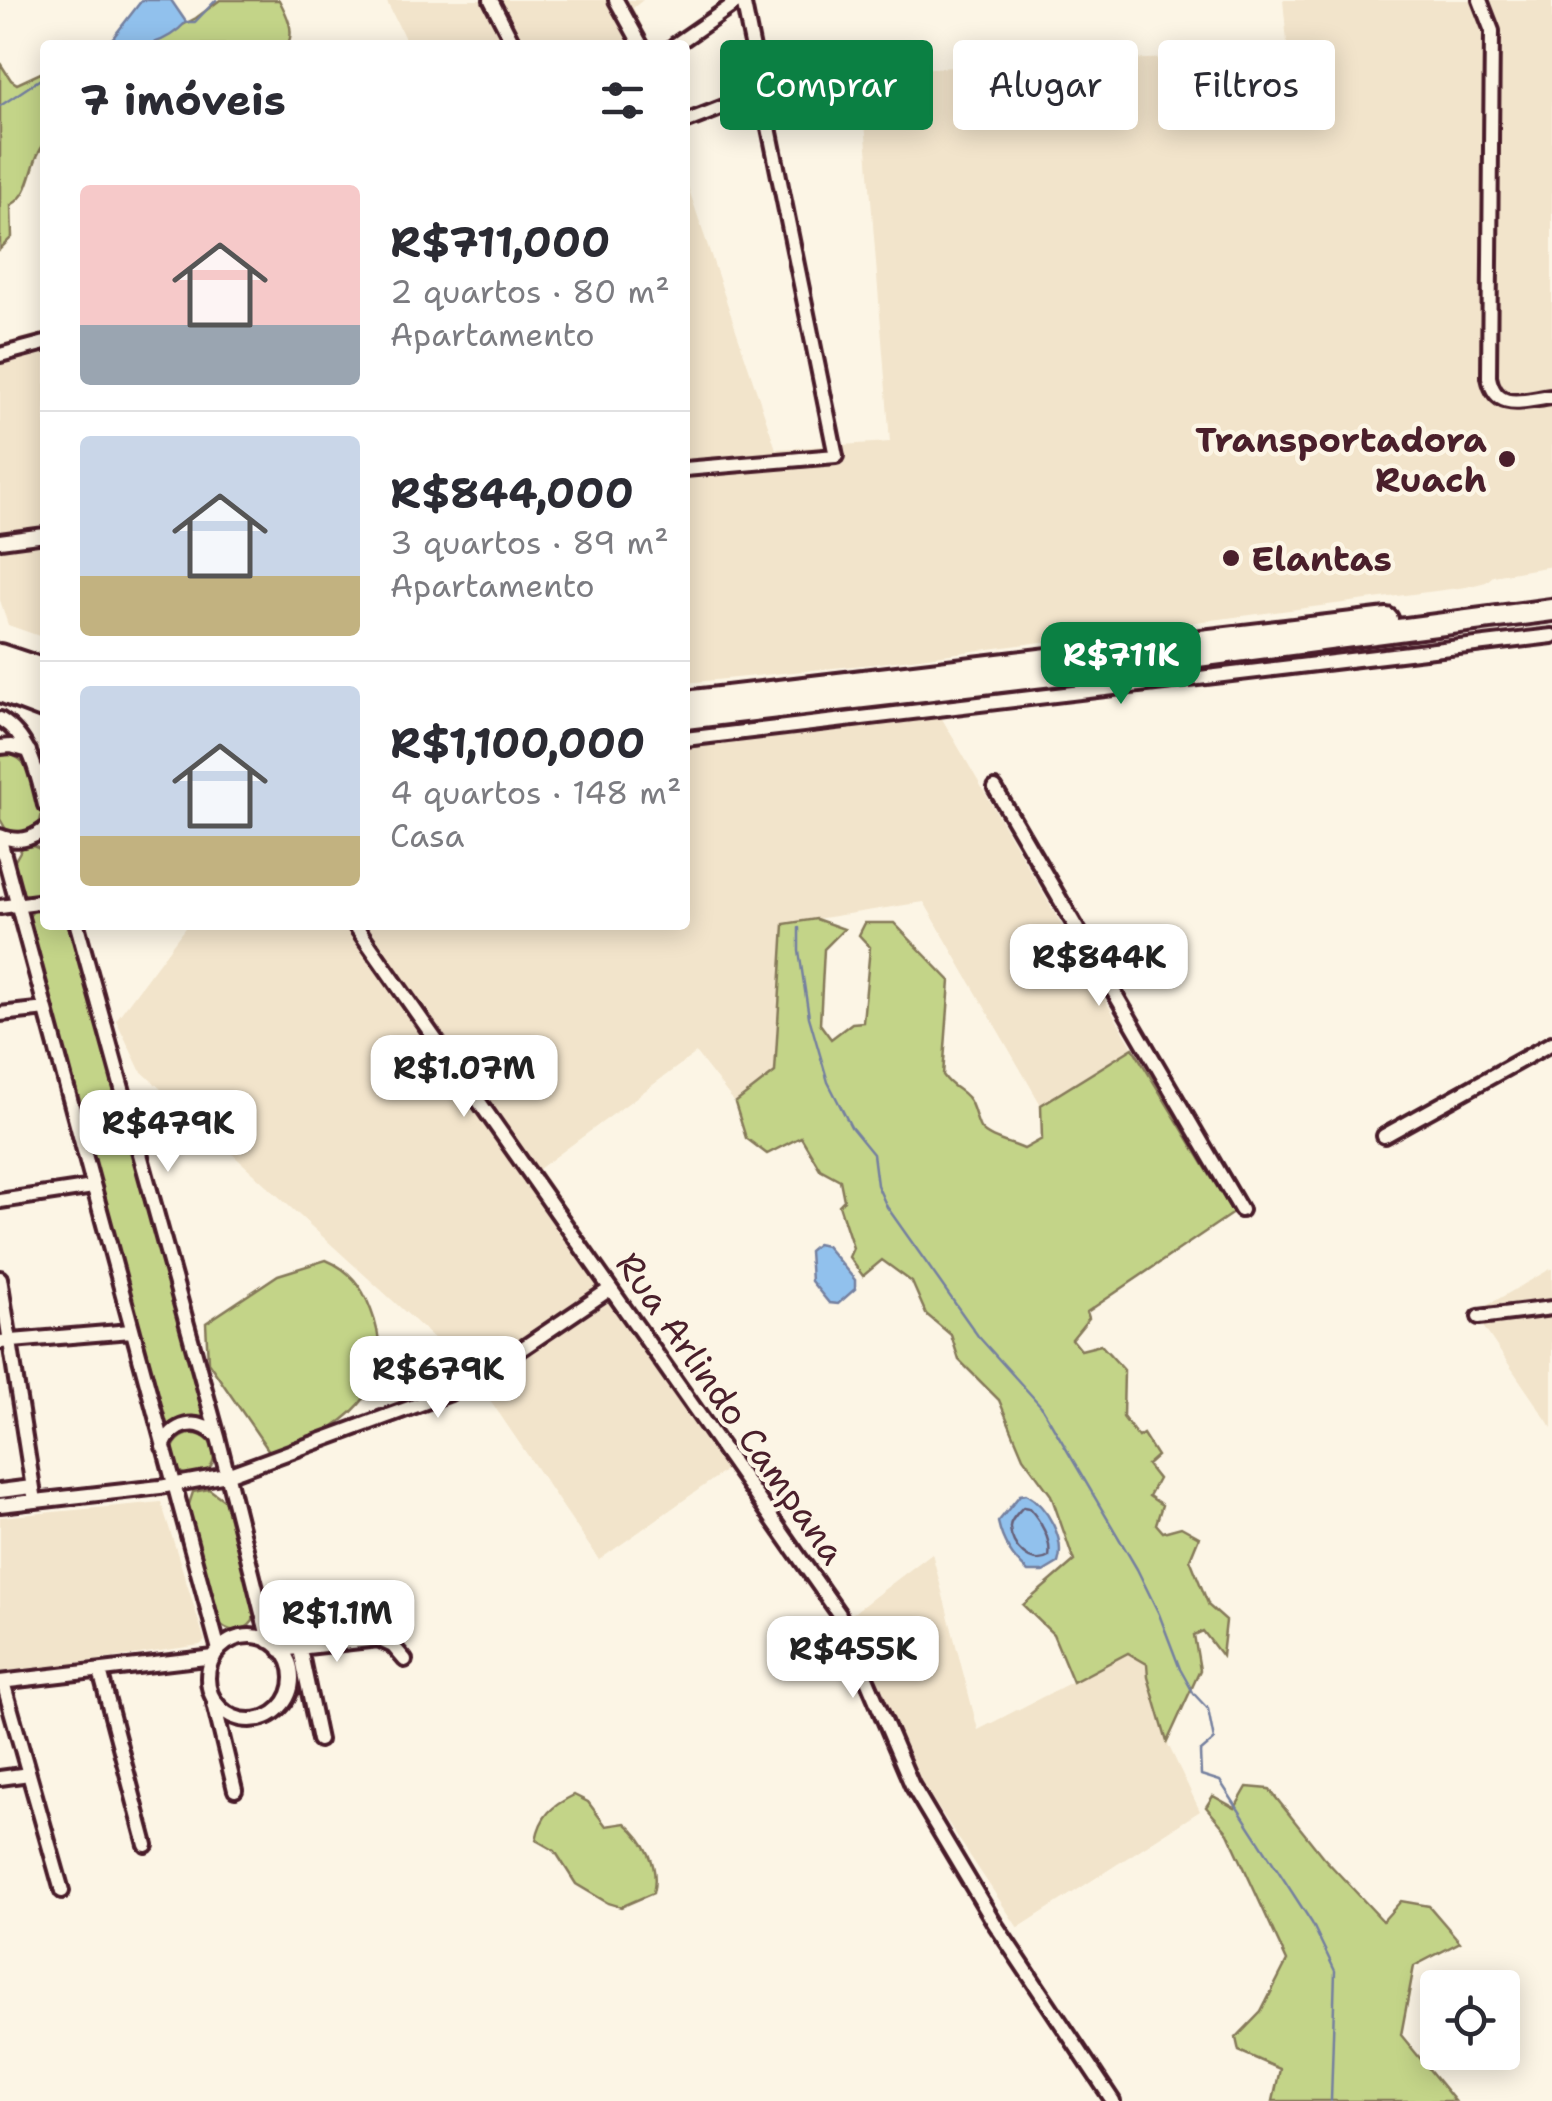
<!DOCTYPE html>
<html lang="pt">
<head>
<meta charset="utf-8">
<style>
  body { margin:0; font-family:"Shantell Sans",sans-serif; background:#f2f2f3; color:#2b2b33; height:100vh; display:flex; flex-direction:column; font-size:38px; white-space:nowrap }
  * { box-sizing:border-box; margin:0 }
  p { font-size:32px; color:#7c7c81 }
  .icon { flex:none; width:55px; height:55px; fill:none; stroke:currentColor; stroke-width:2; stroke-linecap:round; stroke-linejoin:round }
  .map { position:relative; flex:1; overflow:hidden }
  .panel { position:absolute; left:40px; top:40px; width:650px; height:890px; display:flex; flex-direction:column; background:#fff; border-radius:10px; box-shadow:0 5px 25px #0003 }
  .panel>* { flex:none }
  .banner { position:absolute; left:720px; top:40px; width:680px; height:90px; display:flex; gap:20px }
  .controls { position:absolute; left:1420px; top:1970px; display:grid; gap:20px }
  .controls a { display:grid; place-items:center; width:100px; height:100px; border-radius:10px; background:#fff; box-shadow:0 5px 25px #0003; font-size:50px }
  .price { position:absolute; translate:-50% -85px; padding:0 22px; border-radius:20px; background:#fff; color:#222; font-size:32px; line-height:65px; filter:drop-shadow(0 2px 5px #0008) }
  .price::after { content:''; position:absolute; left:50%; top:60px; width:30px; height:22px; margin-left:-15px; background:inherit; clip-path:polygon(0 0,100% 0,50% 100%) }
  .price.active { background:#0b8043; color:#fff }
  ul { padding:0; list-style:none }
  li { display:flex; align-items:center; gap:30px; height:250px; padding:0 40px }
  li+li { border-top:2px solid #e1e1e2 }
  li span { display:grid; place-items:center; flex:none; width:280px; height:200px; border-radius:10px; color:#555 }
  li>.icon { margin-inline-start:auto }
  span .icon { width:120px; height:120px; fill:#fffc; stroke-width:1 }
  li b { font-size:42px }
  h2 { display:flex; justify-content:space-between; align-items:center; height:120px; padding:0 40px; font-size:42px }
  .chip { padding:0 35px; border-radius:10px; background:#fff; box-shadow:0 5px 25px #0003; font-size:35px; line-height:90px }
  .chip.active { background:#0b8043; color:#fff }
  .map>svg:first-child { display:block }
  .built { fill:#f2e4cb }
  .green { fill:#c3d488; stroke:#867a5a; stroke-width:2.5 }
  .water { fill:#91c1ed; stroke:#75809f; stroke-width:2.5 }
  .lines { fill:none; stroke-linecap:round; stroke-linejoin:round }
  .shore { stroke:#666079; stroke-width:2.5 }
  .stream { stroke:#75809f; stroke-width:2.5 }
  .minor-casing { stroke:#4a1f2b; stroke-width:20 }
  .highway-casing { stroke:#4a1f2b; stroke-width:28 }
  .minor { stroke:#fcf5e5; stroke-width:12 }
  .highway { stroke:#fcf5e5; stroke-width:20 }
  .poi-dot { fill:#4a1f2b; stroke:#fcf5e5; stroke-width:4 }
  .labels { text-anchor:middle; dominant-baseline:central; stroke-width:9; stroke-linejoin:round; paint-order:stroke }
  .poi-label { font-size:35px; font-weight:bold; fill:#4a1f2b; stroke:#fcf5e5; text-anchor:end }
  .street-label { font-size:35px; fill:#4a1f2b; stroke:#fcf5e5 }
</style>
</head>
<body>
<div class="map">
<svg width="1552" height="2101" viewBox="0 0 1552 2101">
  <rect width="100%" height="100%" fill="#fcf5e5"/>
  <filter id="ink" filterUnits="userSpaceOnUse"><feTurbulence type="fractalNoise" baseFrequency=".01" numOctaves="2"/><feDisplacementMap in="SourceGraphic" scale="20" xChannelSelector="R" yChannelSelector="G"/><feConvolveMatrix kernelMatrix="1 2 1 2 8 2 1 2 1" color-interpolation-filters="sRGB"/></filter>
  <g filter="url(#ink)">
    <path class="built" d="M386,0H643L633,8L652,45H408Z
      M1283,0H1552V566L1493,576L1486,582L1466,587L873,664L685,683V178L776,449L890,442L861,71L1288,53Z
      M45,332V638L8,625L0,600V344Z
      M941,717L1133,1048L1041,1105L924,902L784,924L775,1072L735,1103L696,1053L539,1169L742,1459L599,1560L471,1372L140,1070L116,1020L187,925H685V747Z
      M1552,1268V1428L1474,1313Z
      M161,1502L205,1641L200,1645L0,1675V1517Z
      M932,1553L978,1730L1128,1653L1148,1664V1677L1167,1742L1200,1811L1018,1928L913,1770L852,1614Z"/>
    <path class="green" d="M220,0H279C286,13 296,32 287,45H145L196,18Z
      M0,63L11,80L17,84L45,71V143C29,161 34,193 11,205L12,237L0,249Z
      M9,754C36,761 55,816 31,834L8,833L0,819V756Z
      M33,846L45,851V898L23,899L13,864L22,848Z
      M45,909V925H69L205,1419L179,1420L164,1430L27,919L33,911Z
      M816,919L844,929L824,949L820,1024L831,1039L852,1023L863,1022L870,947L859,935L865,923H894L950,981L943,1075C952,1088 959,1088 967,1097C974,1104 975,1119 980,1128C988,1139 1011,1143 1024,1149L1042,1139L1041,1105L1133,1048L1233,1213L1087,1312L1089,1318L1072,1339L1081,1350L1101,1345L1124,1370L1123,1417L1138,1437L1143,1434L1157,1456L1147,1465L1158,1479L1149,1496L1162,1505L1156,1524L1163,1532L1181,1527L1199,1537L1190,1559L1209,1606L1226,1621L1222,1656L1203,1631L1194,1635L1200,1670L1167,1742L1148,1677L1147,1664L1128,1653L1073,1682L1053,1634L1023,1605L1074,1561L1051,1495L1023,1457L999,1400L959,1360L951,1335L926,1314L912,1282L882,1260L863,1276L849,1257L853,1248L839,1205L844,1200L840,1180L820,1169L801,1137L767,1154L746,1138L735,1103L775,1072L784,924Z
      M326,1260C350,1270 362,1286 371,1310C402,1390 341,1436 269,1451L208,1362L206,1323L278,1275Z
      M172 1455a21 21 0 1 1 42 0a21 21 0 1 1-42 0Z
      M209,1489L224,1500L254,1611L253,1621C244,1633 228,1634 219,1622L188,1507L193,1492Z
      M1247,1787L1269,1789L1323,1857L1383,1921L1401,1901L1429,1906L1460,1942L1414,1966L1401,2035L1455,2101H1273L1280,2069L1239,2051L1236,2038L1261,2012L1287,1961L1228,1833L1206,1807L1213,1796L1235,1808Z
      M574,1795L588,1802L606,1826L625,1823C645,1840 660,1866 653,1893L621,1907L608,1903L576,1884L555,1851L536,1840C541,1815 552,1806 574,1795Z"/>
    <path class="water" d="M142,0H171L186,22C169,41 134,56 112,39Z
      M817,1244L826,1246L855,1280V1289L838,1304L829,1303L811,1281L809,1251Z
      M1026,1494C1047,1506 1066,1539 1058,1563L1043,1572H1028C1013,1559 1002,1541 998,1522L1020,1495Z"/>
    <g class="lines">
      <path class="shore" d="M1023,1507L1029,1508C1040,1520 1052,1540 1049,1557C1031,1568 1011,1547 1010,1528C1009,1521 1018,1513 1023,1507Z"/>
      <path class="stream" d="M186,22H195L216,0
        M97,45L114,38
        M0,106L45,76
        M799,928V951L809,1017L828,1082L851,1127L873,1154L877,1185L887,1207L978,1336L1041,1406L1137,1569L1159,1614L1180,1669L1194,1694L1208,1709L1214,1740L1200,1752L1201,1775L1220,1781L1312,1923L1335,1971L1331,2101"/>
      <defs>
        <path id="minor" d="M491,0L514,45
          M616,0L641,45
          M1480,0L1492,31L1489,377C1496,413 1524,400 1552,397
          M675,45L740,0
          M685,122L762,92
          M0,355L45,343
          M685,469L836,456L743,0
          M0,541L45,535
          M0,719C31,738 37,773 45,805
          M685,739L1552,636
          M0,747L11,746L29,751
          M995,788L1241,1210
          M0,836C18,843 30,840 45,829
          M0,840L219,1650
          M0,907L45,901
          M77,925L218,1437L269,1641
          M355,925L839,1614L912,1785L995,1924L1113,2101
          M0,1014L46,1009
          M1384,1136L1552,1043
          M0,1201L93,1187
          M0,1278L35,1501
          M1479,1317L1552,1308
          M0,1342L131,1331
          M163,1447C172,1423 197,1417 216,1435
          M0,1491L32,1487
          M0,1505L160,1487L227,1475L450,1393L480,1377L610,1289
          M208 1678a42 42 0 1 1 84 0a42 42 0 1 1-84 0Z
          M300,1649L319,1740
          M280,1650L378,1639L393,1646L405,1660
          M100,1671L146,1845
          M0,1682L214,1657
          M3,1682L62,1891
          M214,1703L235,1790
          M0,1778L29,1774"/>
        <path id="highway" d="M0,655L45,670
          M0,672L45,687
          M0,691L45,708
          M685,702L1387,619
          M685,718L1052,675L1552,610"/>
      </defs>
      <use href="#minor" class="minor-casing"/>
      <use href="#highway" class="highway-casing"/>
      <use href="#minor" class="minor"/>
      <use href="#highway" class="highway"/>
    </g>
  </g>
  <g class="poi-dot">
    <circle cx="1507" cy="459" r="10"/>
    <circle cx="1231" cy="558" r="10"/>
  </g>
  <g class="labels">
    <g class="poi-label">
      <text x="1487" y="439">Transportadora<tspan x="1487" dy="40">Ruach</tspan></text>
      <text x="1251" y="558" text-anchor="start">Elantas</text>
    </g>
    <g class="street-label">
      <text transform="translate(731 1408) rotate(55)">Rua Arlindo Campana</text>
    </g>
  </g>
</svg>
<div class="controls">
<a><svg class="icon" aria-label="locate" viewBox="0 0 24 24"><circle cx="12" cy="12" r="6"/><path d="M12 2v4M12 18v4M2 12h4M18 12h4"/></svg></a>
</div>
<b class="price active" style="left:1121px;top:707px">R$711K</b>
<b class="price" style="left:1099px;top:1009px">R$844K</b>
<b class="price" style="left:464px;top:1120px">R$1.07M</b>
<b class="price" style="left:168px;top:1175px">R$479K</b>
<b class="price" style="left:438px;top:1421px">R$679K</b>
<b class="price" style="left:337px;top:1665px">R$1.1M</b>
<b class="price" style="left:853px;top:1701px">R$455K</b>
<div class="banner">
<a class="chip active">Comprar</a>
<a class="chip">Alugar</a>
<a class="chip">Filtros</a>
</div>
<section class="panel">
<h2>7 imóveis<svg class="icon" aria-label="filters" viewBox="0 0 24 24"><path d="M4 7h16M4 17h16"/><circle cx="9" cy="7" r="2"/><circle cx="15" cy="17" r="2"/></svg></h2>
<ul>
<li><span style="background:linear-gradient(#f6c9c9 70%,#9aa5b1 0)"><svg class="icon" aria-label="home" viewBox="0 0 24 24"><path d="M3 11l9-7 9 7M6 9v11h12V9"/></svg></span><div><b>R$711,000</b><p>2 quartos · 80 m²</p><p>Apartamento</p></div></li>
<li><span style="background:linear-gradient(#c9d6e8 70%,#c2b280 0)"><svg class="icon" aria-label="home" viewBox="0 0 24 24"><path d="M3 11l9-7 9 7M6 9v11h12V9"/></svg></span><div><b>R$844,000</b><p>3 quartos · 89 m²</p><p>Apartamento</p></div></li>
<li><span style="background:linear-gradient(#c9d6e8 75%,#c2b280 0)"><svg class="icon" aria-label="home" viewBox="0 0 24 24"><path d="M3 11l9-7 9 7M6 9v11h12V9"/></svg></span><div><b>R$1,100,000</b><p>4 quartos · 148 m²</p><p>Casa</p></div></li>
</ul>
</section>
</div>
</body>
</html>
